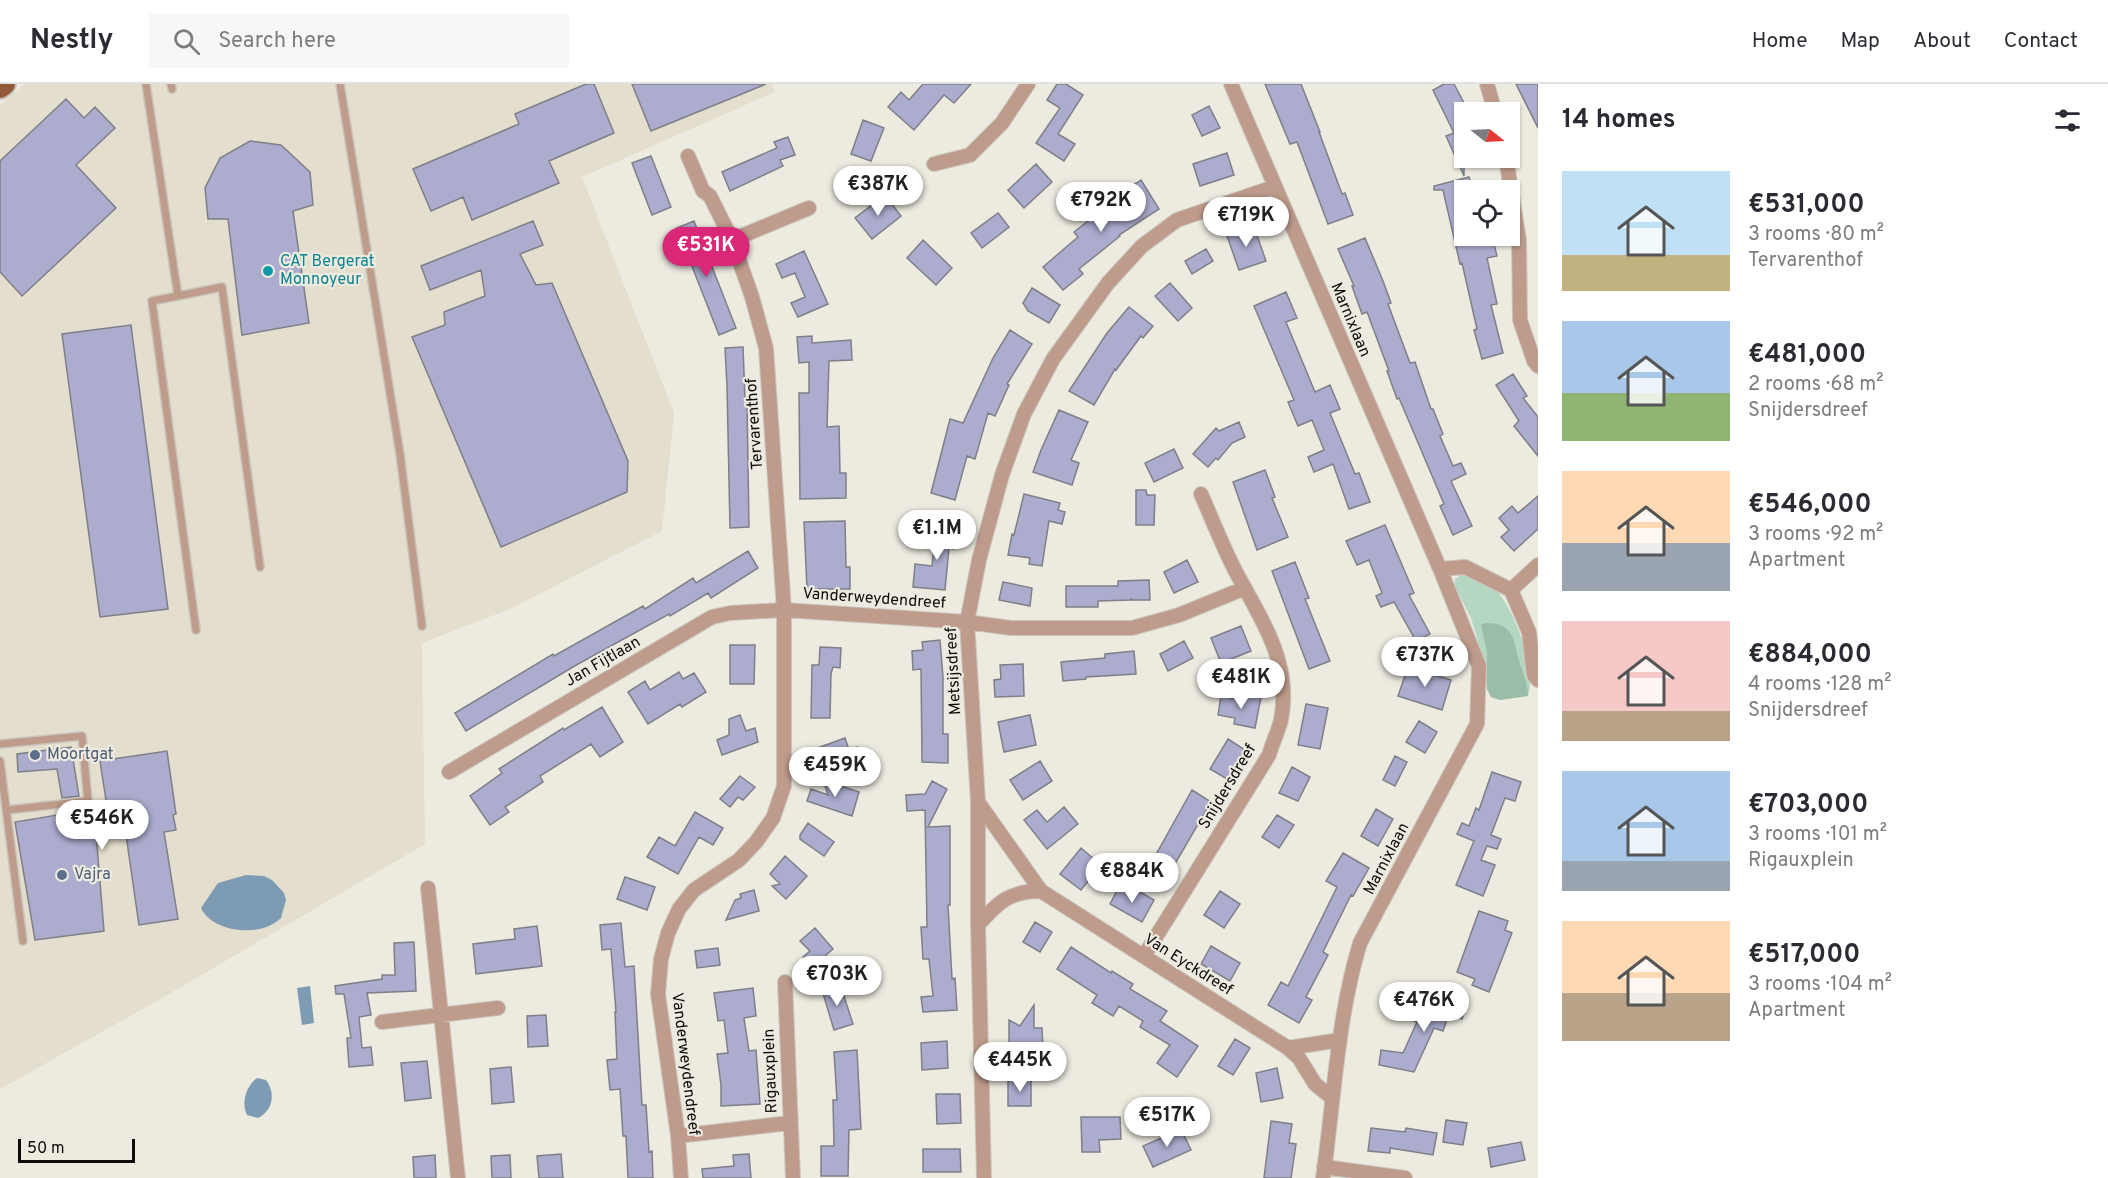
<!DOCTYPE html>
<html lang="en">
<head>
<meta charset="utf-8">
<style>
  body { margin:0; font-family:Overpass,sans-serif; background:#f7f7f7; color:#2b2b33; height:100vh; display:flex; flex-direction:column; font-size:22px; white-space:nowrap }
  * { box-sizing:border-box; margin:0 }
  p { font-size:20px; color:#7c7c81 }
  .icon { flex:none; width:33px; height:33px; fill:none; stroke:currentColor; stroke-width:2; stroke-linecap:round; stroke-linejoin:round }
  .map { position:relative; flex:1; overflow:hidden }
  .sheet { display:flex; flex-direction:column; background:#fff; width:570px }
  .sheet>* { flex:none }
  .needle { width:39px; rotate:108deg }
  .tools { position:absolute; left:1454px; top:18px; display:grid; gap:12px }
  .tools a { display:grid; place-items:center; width:66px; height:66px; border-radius:0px; background:#fff; box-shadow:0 2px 4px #0004; font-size:30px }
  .scale { position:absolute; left:18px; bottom:15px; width:117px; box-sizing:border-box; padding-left:6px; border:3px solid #0d0c09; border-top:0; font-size:16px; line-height:21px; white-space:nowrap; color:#0d0c09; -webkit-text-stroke:4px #edeae0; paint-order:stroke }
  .price { position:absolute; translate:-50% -51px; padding:0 14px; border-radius:21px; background:#fff; color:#222; font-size:20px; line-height:39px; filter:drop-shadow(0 2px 3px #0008) }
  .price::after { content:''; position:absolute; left:50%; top:36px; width:18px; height:14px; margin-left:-9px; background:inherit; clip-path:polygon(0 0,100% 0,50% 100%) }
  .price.on { background:#db2777; color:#fff }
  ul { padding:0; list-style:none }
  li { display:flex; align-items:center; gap:18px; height:150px; padding:0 24px }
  li span { display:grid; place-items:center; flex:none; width:168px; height:120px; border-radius:0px; color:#555 }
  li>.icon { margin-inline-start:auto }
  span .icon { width:72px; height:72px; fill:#fffc; stroke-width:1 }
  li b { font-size:26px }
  h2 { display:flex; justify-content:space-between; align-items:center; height:72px; padding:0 24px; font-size:26px }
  header { display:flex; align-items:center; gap:36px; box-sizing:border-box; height:84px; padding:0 30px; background:#fff; border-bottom:2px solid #e1e1e2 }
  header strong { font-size:28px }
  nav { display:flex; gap:33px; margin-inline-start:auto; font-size:21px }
  .search { width:420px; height:54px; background:#f7f7f7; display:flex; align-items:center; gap:15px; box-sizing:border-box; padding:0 21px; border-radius:0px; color:#7c7c81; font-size:22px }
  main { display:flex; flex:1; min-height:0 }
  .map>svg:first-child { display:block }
  .built { fill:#e3decd }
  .green { fill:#b5d7c1 }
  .forest { fill:#9bbda7 }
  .water { fill:#7d9bb3 }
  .building { fill:#abacce; stroke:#7f7f88; stroke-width:1.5 }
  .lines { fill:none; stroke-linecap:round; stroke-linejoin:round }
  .service-casing { stroke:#c9c6be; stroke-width:10 }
  .minor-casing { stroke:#c9c6be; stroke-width:16 }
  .primary-casing { stroke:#c9c6be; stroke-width:26 }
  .service { stroke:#bf9b8b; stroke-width:7 }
  .minor { stroke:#bf9b8b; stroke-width:14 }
  .primary { stroke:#95573a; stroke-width:22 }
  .culture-dot { fill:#0f9aa8; stroke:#edeae0; stroke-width:2 }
  .service-dot { fill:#5c6f8a; stroke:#edeae0; stroke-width:2 }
  .labels { text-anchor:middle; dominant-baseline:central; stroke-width:4.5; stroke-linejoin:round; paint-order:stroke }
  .culture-label { font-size:16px; fill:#0d838f; stroke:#edeae0; text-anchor:start }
  .street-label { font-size:16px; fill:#0d0c09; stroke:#edeae0 }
  .service-label { font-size:16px; fill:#4e5e75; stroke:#edeae0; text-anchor:start }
</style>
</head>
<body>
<header>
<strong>Nestly</strong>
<div class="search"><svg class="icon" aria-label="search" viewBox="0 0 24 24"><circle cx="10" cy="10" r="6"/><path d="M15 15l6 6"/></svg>Search here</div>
<nav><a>Home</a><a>Map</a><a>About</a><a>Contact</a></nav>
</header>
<main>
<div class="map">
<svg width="1538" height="1094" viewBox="0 0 1538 1094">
  <rect width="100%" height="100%" fill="#edeae0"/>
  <path class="built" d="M24,0H772L775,8L582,93L674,329L662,447L510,525L422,559L425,760L157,917L0,1005V22Z"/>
  <path class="green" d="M1461,491C1472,491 1487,497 1495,505C1514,524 1537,586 1528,612L1500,616L1491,613L1487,605L1484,577L1471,534L1455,503V495Z"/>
  <path class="forest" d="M1486,539C1516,539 1513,558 1520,580C1524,592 1528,600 1528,612L1500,616L1491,613L1487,605V568L1481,541Z"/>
  <path class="water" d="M246,791L264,792L272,796L284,809L286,816L281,834C278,837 273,840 269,842C249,851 211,846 201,824L218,799Z
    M310,902L314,939L302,941L297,904Z
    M257,994L266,996C276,1009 273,1027 258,1034L247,1031C241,1019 246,1002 257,994Z"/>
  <path class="building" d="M586,0H594L614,49L549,77L559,99L472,136L463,113L431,127L413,85L519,40L515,30Z
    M632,0H766L651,47Z
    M923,0H971L954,19L944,11L914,46L888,23L901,8L909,16Z
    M1057,0H1066L1083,11L1058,50L1075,60L1064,77L1036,59L1060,24L1047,16Z
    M1265,0H1301L1320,48H1319L1342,110L1345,109L1353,131L1328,140L1297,58L1290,60Z
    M1444,0H1454L1464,19V92L1446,52L1454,49L1433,6Z
    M1516,0H1538V44Z
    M66,15L84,34L95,23L115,44L76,81L116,124L22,212L0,188V77Z
    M1209,22L1220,44L1202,52L1192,31Z
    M863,36L884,44L871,77L851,70Z
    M788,53L795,71L780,76L783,82L730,107L722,88L777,64L774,58Z
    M250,57L281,61L310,88L313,121L293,127L309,239L242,251L228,135H208L205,104L220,74Z
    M1227,69L1234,91L1200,102L1193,80Z
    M651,72L671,123L652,131L632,79Z
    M1036,80L1052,98L1024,124L1008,106Z
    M1469,93L1473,106H1464V152H1492L1497,172L1487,174L1497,220L1491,221L1503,269L1482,275L1474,246L1477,245L1462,179L1460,180L1443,106H1434V102Z
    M1141,96L1159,125L1119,151L1120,152L1079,185L1083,190L1063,206L1043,183L1078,153L1074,148L1113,117L1112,114Z
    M885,111L901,132L872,155L855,134Z
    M998,129L1009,143L982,164L971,149Z
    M533,137L543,161L520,170L536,201L552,199L628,377L627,408L501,463L412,253L445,241L444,228L485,212L481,186L430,206L421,182Z
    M694,137L736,244L719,251L677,144Z
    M1254,143L1266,177L1239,186L1227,152Z
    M1365,154L1383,197L1391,219L1388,220L1410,279L1415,278L1431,325H1433L1443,350L1440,352L1453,382L1461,379L1466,390L1451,397L1472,442L1453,451L1440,422L1444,420L1399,314L1397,315L1387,287H1389L1367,228L1362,230L1352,202H1354L1338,165Z
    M923,156L952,184L936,201L907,174Z
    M1206,165L1213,177L1192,190L1185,177Z
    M804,167L828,220L798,233L791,219L805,213L795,189L782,194L776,180Z
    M1170,199L1192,224L1178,237L1155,212Z
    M1032,204L1060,221L1049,239L1028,227L1023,219Z
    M1286,208L1297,234L1286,238L1315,308L1330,301L1340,325L1330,329L1355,390L1359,389L1370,418L1349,425L1333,380L1314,388L1308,373L1324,366L1312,336L1298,342L1288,318L1294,316L1254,222Z
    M1129,223L1153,242L1143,254L1141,252L1116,286L1115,285L1094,321L1069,307L1107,249Z
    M131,241L168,525L100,533L62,250Z
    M1010,246L1032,260L1007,300L1009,301L995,332L988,329L975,375L967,372L955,416L931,409L950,335L963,339L993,274Z
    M812,252V259L851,256L852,276L829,277L827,343L839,342L840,389H846V414L800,415L799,309H809V278L799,279L797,253Z
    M743,263L745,315H747L749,443L730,444L727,302L725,264Z
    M1513,290L1527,312L1523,314L1538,333V372L1514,342L1519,337L1496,301Z
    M1059,326L1088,338L1071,376L1079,379L1072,401L1033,388L1041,366Z
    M1239,338L1245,353L1232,359L1218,376L1216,374L1208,383L1193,370L1216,344L1219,347Z
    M1174,365L1183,384L1154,398L1145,379Z
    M1265,386L1275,413L1272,414L1288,453L1257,466L1233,398Z
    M1136,406H1146L1147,411H1155L1154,441H1136Z
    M1024,410L1060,419L1058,426L1065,428L1062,440L1049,437L1042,482L1029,480L1030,474L1008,471L1012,450L1014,451Z
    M1538,412V445L1514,467L1501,453L1509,446L1499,434L1512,422L1518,429Z
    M845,437L846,483H850V505H807L804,438Z
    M936,440L956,443L954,465L949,464L945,506L913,503L915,480L932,482Z
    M1385,441L1414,509L1409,511L1430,550L1416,557L1394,518L1381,523L1376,512L1382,509L1369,476L1357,481L1346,457Z
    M748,467L758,484L711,514L708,509L670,532L669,530L578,580L466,647L455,629L553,570L554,572L643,522L645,525L693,494L696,499Z
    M1187,476L1198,498L1174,509L1164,488Z
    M1295,478L1309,514L1305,515L1330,577L1309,585L1272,487Z
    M1149,496L1150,516H1132L1131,514V516L1098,517V523H1066V502H1118V497Z
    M1003,498L1032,504L1030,522L999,516Z
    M1241,542L1251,567L1221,579L1211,554Z
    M940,556L943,593V650H948V679L922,678L921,585L913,586L912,567L923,566L922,558Z
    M1184,557L1193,574L1168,587L1160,570Z
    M730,561H755L754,600H730Z
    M820,563L841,564L840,584L833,583L831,590L830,634H811L812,581H819Z
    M1134,567L1136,590L1086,593V595L1063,597L1061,578L1105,574V570Z
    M1023,580L1024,612L995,613L994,596L1001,595L1000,581Z
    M1408,583L1451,596L1442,626L1398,612Z
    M679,588L683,595L694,589L706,608L682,623L680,620L648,640L628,608L645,597L650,606Z
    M1241,610L1261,613L1255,644L1234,640L1235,634L1218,631L1221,612L1240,616Z
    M1306,620L1328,624L1320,665L1298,661Z
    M602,623L623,658L600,673L591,660L540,692L543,698L505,723L509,728L490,741L470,712L502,689L499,685L563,644L564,646Z
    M740,631L746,647L755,644L758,658L722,671L717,656L729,651V635Z
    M1030,631L1036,661L1004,668L998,638Z
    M1419,637L1437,648L1425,669L1406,658Z
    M845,654L849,666L857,663L862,676L821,691L812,666Z
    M1228,655L1245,666L1227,695L1210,685Z
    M71,663L79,712L62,714L57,685L18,688L17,670Z
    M167,667L176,730L173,731L176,746L164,748L178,835L139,841L125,744L96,749L104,847L35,856L15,738L64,730L63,725L81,723V727L107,723L100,677Z
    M1395,672L1407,678L1395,702L1383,696Z
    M1040,677L1052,697L1023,716L1010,696Z
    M1292,683L1310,693L1298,717L1279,709Z
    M1492,688L1521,698L1515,717L1505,714L1491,751L1501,755L1497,765L1487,762L1481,776L1495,781L1483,812L1456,801L1474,757L1457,750L1462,739L1469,742L1476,724L1479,726Z
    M740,692L755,703L743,716L738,713L730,723L720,715Z
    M823,696L859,708L852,732L807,717L811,705L828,711Z
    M932,697L947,705L928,743L950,742V821H948L952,895L955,894L957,926L923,928L921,913L933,912L929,875H923L921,843H927L925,726L907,727L906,711L925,710Z
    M1192,706L1211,718L1172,785L1154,774Z
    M1064,723L1078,740L1047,765L1024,736L1037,726L1047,738Z
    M1376,725L1393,735L1378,762L1361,752Z
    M695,728L723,744L713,761L699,753L678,790L647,773L659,753L675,762Z
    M1277,731L1294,741L1279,764L1262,753Z
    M808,739L834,758L824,772L800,755V751Z
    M1081,764L1101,781L1081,806L1060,790Z
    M1343,769L1369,784L1353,812L1351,811L1323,868L1328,871L1306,913L1312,916L1299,939L1268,921L1281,898L1288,902L1314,850L1337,803L1326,797Z
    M785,772L807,792L786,815L772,802L780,800L770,790Z
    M625,793L655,803L647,826L617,815Z
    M1119,803L1134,812L1137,806L1154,816L1142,838L1110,820Z
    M754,806L759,827L726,836L735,816L741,814L740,810Z
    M1220,807L1240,820L1224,844L1204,831Z
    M1479,827L1508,837L1505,846L1512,849L1489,908L1472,901L1475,895L1457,888Z
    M1035,838L1052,848L1040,868L1023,858Z
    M621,839L625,883L634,882L642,1021H646L649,1068L652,1067L653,1094H628L626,1052H623L620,1005L610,1006L607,976L617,975L615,928H616L611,865L602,866L600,841Z
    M537,842L542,882L476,890L473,860L515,855L514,845Z
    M815,844L833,865L812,883L803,873L810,867L800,857Z
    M414,858L416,907L367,909L371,931L359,933L362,964L371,963L373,981L349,983L347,954H351L344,910H336L335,902L382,895V891H395L394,859Z
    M1211,862L1240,879L1230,897L1201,880Z
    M1071,863L1111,889L1112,887L1133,900L1130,905L1167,927L1160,937L1198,962L1177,993L1157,979L1170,961L1140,943L1143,937L1119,922L1113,932L1092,919L1097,911L1057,885Z
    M718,864L720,881L697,884L695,867Z
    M840,900L853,940L834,946L822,906Z
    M753,904L756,932L744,934L749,967L756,966L760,1020L721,1022V1001L717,970L728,969L724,936L718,937L714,909Z
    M1439,909L1468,918L1462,935L1449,930L1443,947L1434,944L1414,988L1379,981L1381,966L1403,969L1417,938L1414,937L1418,925L1432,930Z
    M1034,921V944H1042L1043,964L1009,966V936L1020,942Z
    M546,931L548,962L528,963L527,932Z
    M1235,955L1250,964L1233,991L1218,982Z
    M947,957L948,984L922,986L921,959Z
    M857,966L861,1045L849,1046L848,1092H821V1062H834L833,1016H837L834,968Z
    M427,977L431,1014L405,1017L401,979Z
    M511,983L514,1018L492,1020L490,985Z
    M1277,984L1283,1014L1261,1018L1256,989Z
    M1008,996H1031V1022H1008Z
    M936,1010H960L961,1039L937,1040Z
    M1081,1033H1120L1121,1055L1099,1056L1100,1068H1082Z
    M1446,1036L1467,1039L1463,1061L1443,1058Z
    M1271,1037L1292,1040L1289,1059L1296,1060L1291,1094H1264Z
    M1371,1044L1405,1048L1406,1044L1437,1049L1433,1071L1390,1064V1069L1368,1067Z
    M1181,1045L1191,1066L1153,1083L1143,1062Z
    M1521,1058L1525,1076L1491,1083L1488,1064Z
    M923,1065H960L961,1088H923Z
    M561,1070L563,1094H539L537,1072Z
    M749,1070L751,1094H703L702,1085L734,1082L733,1071Z
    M435,1071L436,1094H414L413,1073Z
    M510,1071L511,1094H492L491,1072Z"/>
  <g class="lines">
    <defs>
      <path id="service" d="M146,0L178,212L152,217L196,546
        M171,0L172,5
        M340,0L400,370L422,542
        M178,212L222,203L260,483
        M0,660L82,652L88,717L7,726
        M0,677L23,857"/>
      <path id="minor" d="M1231,0L1440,485L1479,582L1477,640L1360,859C1337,935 1334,1016 1323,1094
        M1487,0L1495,28
        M1506,74L1519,156L1520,236L1534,277L1538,282
        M934,80L970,71L1002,39L1028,0
        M732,156L809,124
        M1440,485L1465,483L1511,506L1529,548L1534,591L1538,596
        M1511,506L1538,481
        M449,688L712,533L730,529L784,526L766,264L752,213L732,156L710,112L703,107L688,72
        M978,718L1041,807L1288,964L1299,974L1315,1000L1331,1013
        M428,804L458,1094
        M978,841C998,818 1010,807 1041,807
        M1144,872L1269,671C1272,660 1278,648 1281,636C1292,579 1262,537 1237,490C1223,464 1213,437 1201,410
        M785,898L793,1094
        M382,938L498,924
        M1288,964L1340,956
        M678,1052L789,1039
        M1324,1083L1405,1094
        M681,1094L678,1052L658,910L661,875L668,849L679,825L694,806L739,776L756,758L773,734L784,702V526L967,538L1011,544H1132L1179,531L1245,504
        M984,1094L978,841V718L967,538L979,476L1002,391L1024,330L1053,275L1108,199L1142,162L1177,136L1274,103"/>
      <path id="primary" d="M0,3L4,0"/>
    </defs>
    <use href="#service" class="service-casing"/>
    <use href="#minor" class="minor-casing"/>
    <use href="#primary" class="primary-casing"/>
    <use href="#service" class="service"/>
    <use href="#minor" class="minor"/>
    <use href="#primary" class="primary"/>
  </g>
  <circle class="culture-dot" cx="268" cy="187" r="6"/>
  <g class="service-dot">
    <circle cx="35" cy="671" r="6"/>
    <circle cx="62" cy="791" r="6"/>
  </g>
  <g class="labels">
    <g class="culture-label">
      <text x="280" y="178">CAT Bergerat<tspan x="280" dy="18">Monnoyeur</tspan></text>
    </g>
    <g class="street-label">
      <text transform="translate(1350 236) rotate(67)">Marnixlaan</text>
      <text transform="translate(755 340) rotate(-94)">Tervarenthof</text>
      <text transform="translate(874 515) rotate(4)">Vanderweydendreef</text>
      <text transform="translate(603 578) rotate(-30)">Jan Fijtlaan</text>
      <text transform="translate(954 587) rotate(-93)">Metsijsdreef</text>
      <text transform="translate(1228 703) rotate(-59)">Snijdersdreef</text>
      <text transform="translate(1387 775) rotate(-62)">Marnixlaan</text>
      <text transform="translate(1188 881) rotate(32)">Van Eyckdreef</text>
      <text transform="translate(685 980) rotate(83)">Vanderweydendreef</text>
      <text transform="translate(771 987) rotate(-92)">Rigauxplein</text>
    </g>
    <g class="service-label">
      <text x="47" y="671">Moortgat</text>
      <text x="74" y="791">Vajra</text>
    </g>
  </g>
</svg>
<div class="tools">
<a><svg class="needle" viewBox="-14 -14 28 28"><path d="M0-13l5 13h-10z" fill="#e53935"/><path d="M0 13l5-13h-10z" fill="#7c7c81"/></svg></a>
<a><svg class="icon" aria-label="locate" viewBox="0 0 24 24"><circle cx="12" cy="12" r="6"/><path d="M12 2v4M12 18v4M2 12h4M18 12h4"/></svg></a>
</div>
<div class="scale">50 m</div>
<b class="price" style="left:878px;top:133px">€387K</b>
<b class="price" style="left:1101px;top:149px">€792K</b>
<b class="price" style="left:1246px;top:164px">€719K</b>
<b class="price on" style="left:706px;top:194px">€531K</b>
<b class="price" style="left:937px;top:477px">€1.1M</b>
<b class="price" style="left:1425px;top:604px">€737K</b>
<b class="price" style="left:1241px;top:626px">€481K</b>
<b class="price" style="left:835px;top:714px">€459K</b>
<b class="price" style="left:102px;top:767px">€546K</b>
<b class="price" style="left:1132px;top:820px">€884K</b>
<b class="price" style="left:837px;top:923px">€703K</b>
<b class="price" style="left:1424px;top:949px">€476K</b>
<b class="price" style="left:1020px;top:1009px">€445K</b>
<b class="price" style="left:1167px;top:1064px">€517K</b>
</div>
<section class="sheet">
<h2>14 homes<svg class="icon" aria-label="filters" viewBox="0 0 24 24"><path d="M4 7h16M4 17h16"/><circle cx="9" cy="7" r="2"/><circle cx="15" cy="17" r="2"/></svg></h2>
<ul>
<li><span style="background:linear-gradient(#bfe0f5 70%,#c2b280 0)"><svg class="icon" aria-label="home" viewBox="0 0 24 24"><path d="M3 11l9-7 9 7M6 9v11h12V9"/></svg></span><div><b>€531,000</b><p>3 rooms · 80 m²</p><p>Tervarenthof</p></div></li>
<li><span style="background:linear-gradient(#a9c7e8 60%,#8fb573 0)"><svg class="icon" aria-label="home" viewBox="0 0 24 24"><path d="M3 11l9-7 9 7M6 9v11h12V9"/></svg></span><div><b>€481,000</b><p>2 rooms · 68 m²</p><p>Snijdersdreef</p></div></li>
<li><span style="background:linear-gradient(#ffd9b3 60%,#9aa5b1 0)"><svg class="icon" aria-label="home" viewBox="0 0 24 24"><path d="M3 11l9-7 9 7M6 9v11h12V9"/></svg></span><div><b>€546,000</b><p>3 rooms · 92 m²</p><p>Apartment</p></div></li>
<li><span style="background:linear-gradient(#f6c9c9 75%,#b9a48a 0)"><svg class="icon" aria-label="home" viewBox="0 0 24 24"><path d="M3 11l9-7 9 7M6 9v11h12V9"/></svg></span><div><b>€884,000</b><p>4 rooms · 128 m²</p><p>Snijdersdreef</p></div></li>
<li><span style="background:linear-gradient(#a9c7e8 75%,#9aa5b1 0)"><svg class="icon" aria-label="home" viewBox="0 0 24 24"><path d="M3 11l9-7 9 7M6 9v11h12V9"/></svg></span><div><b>€703,000</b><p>3 rooms · 101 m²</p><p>Rigauxplein</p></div></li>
<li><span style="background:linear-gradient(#ffd9b3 60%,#b9a48a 0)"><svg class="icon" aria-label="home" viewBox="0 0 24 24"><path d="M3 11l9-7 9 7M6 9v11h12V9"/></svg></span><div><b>€517,000</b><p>3 rooms · 104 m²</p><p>Apartment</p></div></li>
</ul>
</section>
</main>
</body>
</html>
